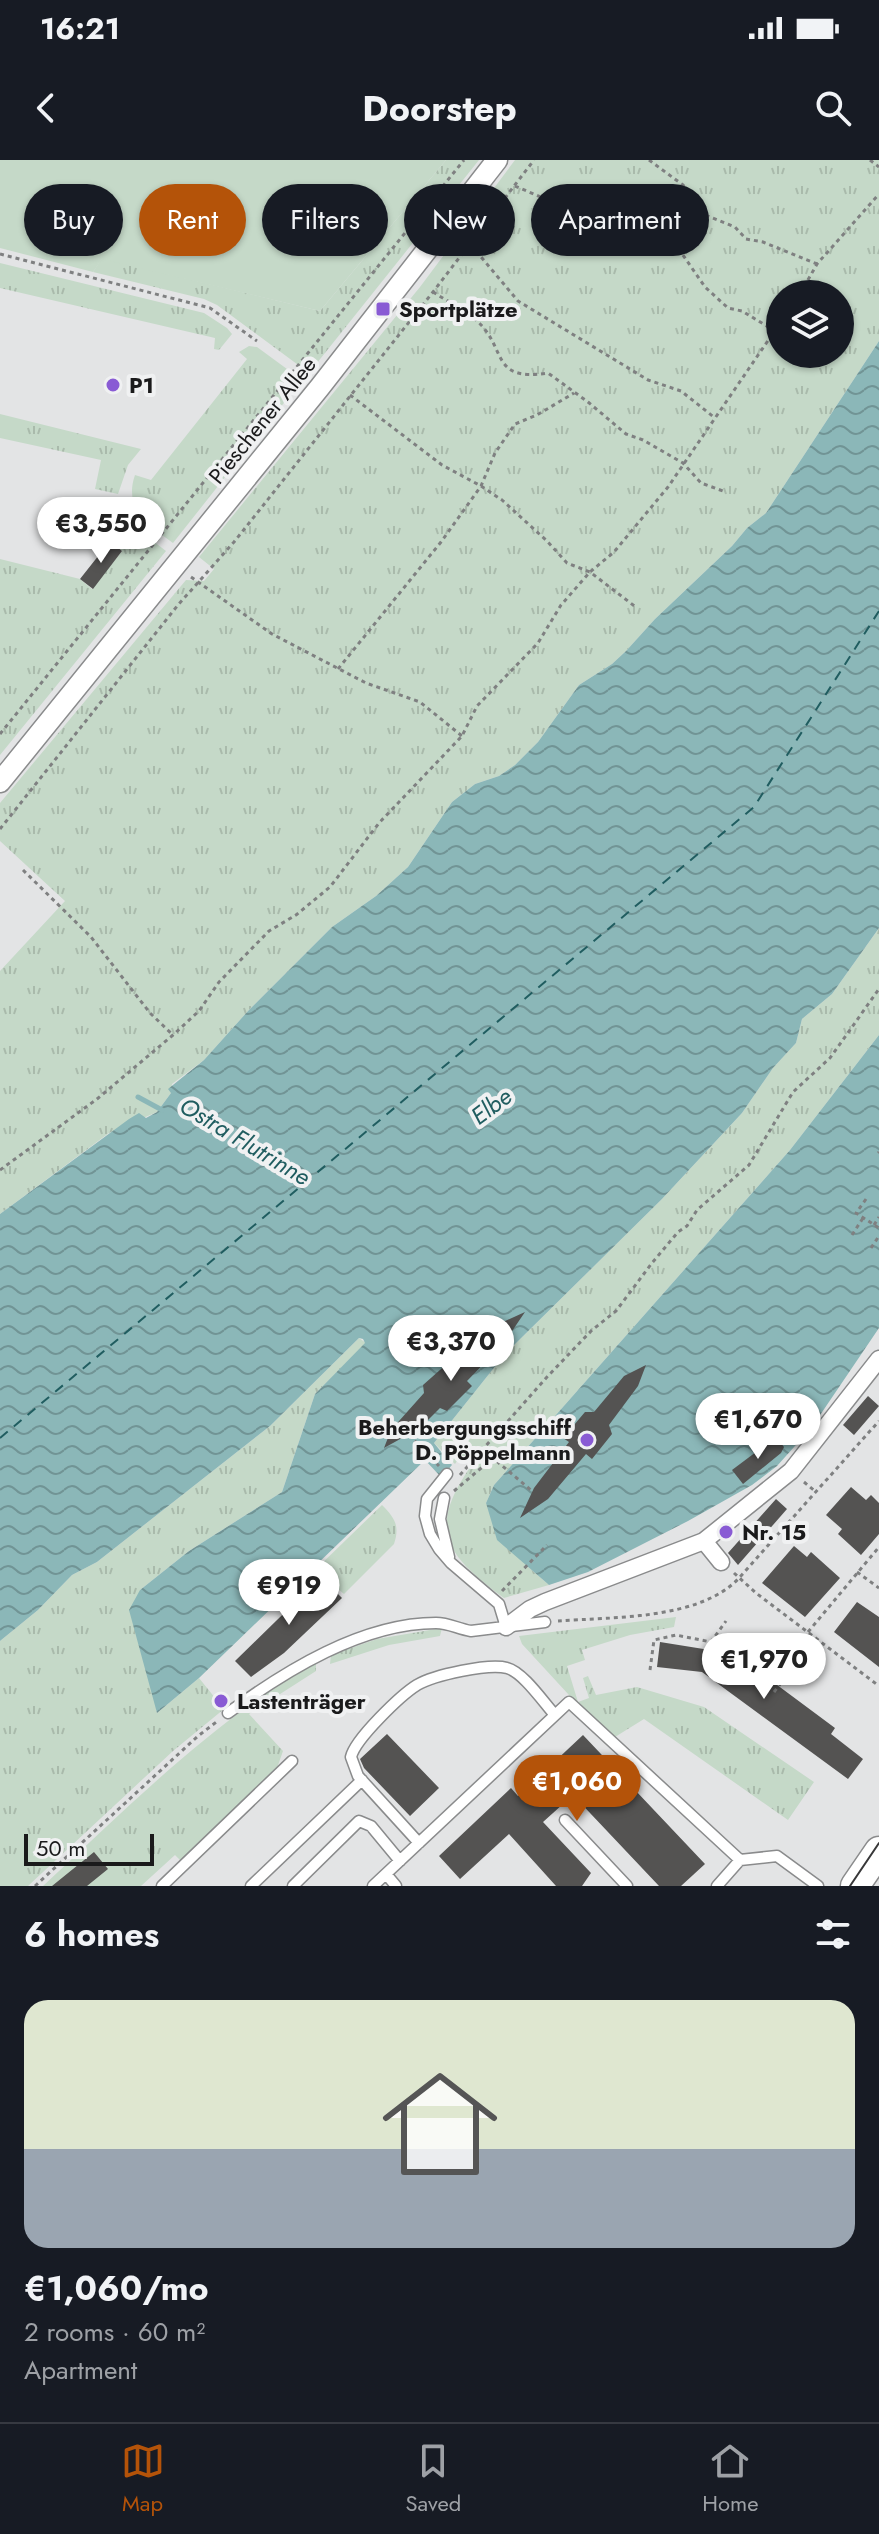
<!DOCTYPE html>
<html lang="en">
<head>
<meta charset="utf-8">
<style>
  body { margin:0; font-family:Jost,sans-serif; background:#242831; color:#f1f3f6; height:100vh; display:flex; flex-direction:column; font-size:30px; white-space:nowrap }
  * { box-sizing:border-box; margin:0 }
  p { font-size:26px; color:#9ea1a6 }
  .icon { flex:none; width:44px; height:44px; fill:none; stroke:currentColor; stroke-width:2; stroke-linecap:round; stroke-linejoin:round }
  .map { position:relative; height:1726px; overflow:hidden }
  .panel { display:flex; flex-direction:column; background:#171b24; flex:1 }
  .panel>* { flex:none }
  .hud { position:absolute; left:24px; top:24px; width:832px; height:72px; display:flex; gap:16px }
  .tools { position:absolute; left:766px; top:120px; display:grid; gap:16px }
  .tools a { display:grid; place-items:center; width:88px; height:88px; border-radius:50%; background:#171b24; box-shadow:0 2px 6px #0004; font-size:40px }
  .scale { position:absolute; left:24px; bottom:20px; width:130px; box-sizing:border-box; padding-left:8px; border:4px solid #1a1a1b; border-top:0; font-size:22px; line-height:28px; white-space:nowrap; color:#1a1a1b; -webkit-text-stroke:6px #f0f1f2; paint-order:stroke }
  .price { position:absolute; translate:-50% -68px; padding:0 18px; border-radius:28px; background:#fff; color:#222; font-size:26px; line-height:52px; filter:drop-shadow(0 2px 4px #0008) }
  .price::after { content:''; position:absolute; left:50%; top:48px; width:24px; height:18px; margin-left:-12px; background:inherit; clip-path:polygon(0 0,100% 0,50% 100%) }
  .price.on { background:#b45309; color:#fff }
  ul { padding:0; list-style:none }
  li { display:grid; align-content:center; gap:16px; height:424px; padding:0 24px }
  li+li { border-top:2px solid #363941 }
  li span { display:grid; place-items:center; height:248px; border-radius:24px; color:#555 }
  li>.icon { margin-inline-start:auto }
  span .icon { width:144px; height:144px; fill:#fffc; stroke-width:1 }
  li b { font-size:34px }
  h2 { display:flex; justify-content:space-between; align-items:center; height:96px; padding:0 24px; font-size:34px }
  .pill { padding:0 28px; border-radius:36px; background:#171b24; box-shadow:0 2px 6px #0004; font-size:28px; line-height:72px }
  .pill.on { background:#b45309; color:#fff }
  .status { display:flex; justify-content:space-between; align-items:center; height:56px; padding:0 40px; background:#171b24; direction:ltr }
  .status svg { height:22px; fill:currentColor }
  header { display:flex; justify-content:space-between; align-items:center; height:104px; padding:0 24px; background:#171b24; font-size:36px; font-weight:700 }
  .tabs { display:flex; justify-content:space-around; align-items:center; height:112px; border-top:2px solid #363941; background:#171b24; font-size:22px; color:#9ea1a6 }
  .tabs a { display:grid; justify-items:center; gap:4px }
  .tabs .on { color:#b45309 }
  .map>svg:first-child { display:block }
  .grass { fill:url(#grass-tufts); fill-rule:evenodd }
  .garden { fill:#c5d9c8 }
  .water { fill:url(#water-waves) }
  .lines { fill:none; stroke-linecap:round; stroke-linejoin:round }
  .stream { stroke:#8bb7b8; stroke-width:5 }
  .ferry { stroke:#205d60; stroke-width:2; stroke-dasharray:10 8; stroke-linecap:butt }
  .building { fill:#545352 }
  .service-casing { stroke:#8a8b8c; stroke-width:13 }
  .pedestrian-casing { stroke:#8a8b8c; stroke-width:19 }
  .minor-casing { stroke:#8a8b8c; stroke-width:23 }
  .secondary-casing { stroke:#8a8b8c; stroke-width:31 }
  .path { stroke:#7f8081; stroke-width:3; stroke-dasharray:4 4; stroke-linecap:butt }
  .service { stroke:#fff; stroke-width:10 }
  .pedestrian { stroke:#fff; stroke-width:16 }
  .minor { stroke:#fff; stroke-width:20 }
  .secondary { stroke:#fff; stroke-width:28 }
  .tram { stroke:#383839; stroke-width:2 }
  .poi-dot { fill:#895bd4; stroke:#f0f1f2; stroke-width:3 }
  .labels { text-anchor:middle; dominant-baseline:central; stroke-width:8; stroke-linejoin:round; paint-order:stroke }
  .poi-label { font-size:22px; font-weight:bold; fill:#1a1a1b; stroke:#f0f1f2; text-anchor:start }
  .street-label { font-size:22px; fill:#1a1a1b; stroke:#f0f1f2 }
  .water-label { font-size:24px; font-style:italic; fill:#205d60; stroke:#f0f1f2 }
</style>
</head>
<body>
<div class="status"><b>16:21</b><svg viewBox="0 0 49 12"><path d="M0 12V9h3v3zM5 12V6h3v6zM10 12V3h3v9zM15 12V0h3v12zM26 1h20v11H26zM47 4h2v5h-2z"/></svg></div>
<header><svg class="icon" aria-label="back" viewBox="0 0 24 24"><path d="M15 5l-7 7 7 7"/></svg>Doorstep<svg class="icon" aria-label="search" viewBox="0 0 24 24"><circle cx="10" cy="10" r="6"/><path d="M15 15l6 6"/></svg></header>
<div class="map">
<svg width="879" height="1726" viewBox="0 0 879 1726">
  <defs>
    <pattern id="grass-tufts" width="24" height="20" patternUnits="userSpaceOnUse" patternTransform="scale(2)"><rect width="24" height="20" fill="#c5d9c8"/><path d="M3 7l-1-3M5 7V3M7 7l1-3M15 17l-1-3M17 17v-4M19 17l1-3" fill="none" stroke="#a9baab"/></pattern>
    <pattern id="water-waves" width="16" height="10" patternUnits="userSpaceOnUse" patternTransform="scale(2)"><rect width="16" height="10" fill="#8bb7b8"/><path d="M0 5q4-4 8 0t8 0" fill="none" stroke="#719495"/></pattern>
  </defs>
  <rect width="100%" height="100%" fill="#e3e4e5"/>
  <path class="grass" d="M446,0H479L309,213L217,145L204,139L93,112L102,98L320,151Z
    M515,0H879V181L766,353L747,368L732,386L655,459L626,491L612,504L579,525L538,582L515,605L499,616L475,624L452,642L408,707L376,736L332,767L248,851L204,900L172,924L171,933L157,952L109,973L0,1054V811L65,741L0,681V643L186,420L204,421L214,409L199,397L420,127ZM780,134H840V194H780Z
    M0,103L204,153L227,168L232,174L219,190L214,189L215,178L0,128Z
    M249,186L257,187L302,220L173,383C149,365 123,349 135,315L151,320L247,199L239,192Z
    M0,254L141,289L128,305L118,334L95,329L101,300L0,278Z
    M127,361L166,391L0,595V399L80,419L92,429L122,391L110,381Z
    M879,768V875L790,990L494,1325L486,1343L526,1405L549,1425L504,1438C447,1396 426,1370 471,1306L460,1297L455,1304L434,1283L505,1194L662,1039L742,953L773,908L796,883L802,859L832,834Z
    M359,1178L366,1183L315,1234L282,1332L189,1391L140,1430L157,1553L199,1518L224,1549L173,1591L28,1726H0V1481L38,1450L72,1415L97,1402L270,1266Z
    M382,1345C395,1358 400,1366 394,1384L344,1434L315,1410Z
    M676,1457L674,1467L630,1475L582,1490L585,1500L567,1506L578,1542L589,1538L583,1518L588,1516L596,1535L637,1527L704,1547L814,1622L788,1660L644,1559L615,1577L580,1547L522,1484L519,1476Z
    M442,1468L440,1476L389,1485L330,1504L331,1495L377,1479Z
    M316,1502V1511L249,1554L283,1591L276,1611L181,1701L175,1695L141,1726H43C130,1645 212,1562 316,1502Z"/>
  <path class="garden" d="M0,0H446L320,151L102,99L93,112L0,88Z"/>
  <path class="water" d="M879,181V768L832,834L802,859L796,883L773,908L742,953L662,1039L505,1194L434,1283L452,1305L441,1317L425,1300L199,1518L157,1553L129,1450L140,1430L189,1391L282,1332L315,1234L365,1183L363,1179L359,1178L270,1266L97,1402L72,1415L38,1450L0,1481V1054L129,959L139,953L146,958L157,952L171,933L168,929L204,900L248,851L332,767L376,736L408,707L452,642L475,624L499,616L515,605L538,582L579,525L612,504L626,491L655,459L732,386L747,368L766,353Z
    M879,875V1168L812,1267L777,1306L752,1325L688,1361L588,1412L549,1425L497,1380L486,1343L494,1325L790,990Z"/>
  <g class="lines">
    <path class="stream" d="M138,937L162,950"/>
    <path class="ferry" d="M0,1278L754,647L879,451"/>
  </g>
  <path class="building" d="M110,381L122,391L93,429L80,419Z
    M525,1152L504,1183L467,1221L472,1226L447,1251L440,1248L420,1268L384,1288L391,1270L424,1233L423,1225L449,1202L453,1206L503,1162Z
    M646,1205L638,1226L609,1265L612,1274L592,1299L586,1294L548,1339L520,1358L534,1328L569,1282L563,1278L585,1252H594L624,1216Z
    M868,1236L879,1246L854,1275L843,1265Z
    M776,1277L784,1287L781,1293L743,1324L732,1310Z
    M851,1327L866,1340L871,1335L879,1343V1374L861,1395L838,1374L842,1369L826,1355Z
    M776,1339L787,1349L738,1405L728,1393Z
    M794,1386L807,1397L811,1392L840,1418L805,1457L762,1423Z
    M321,1417L342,1438L284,1493L251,1517L235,1501Z
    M857,1442L879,1457V1507L834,1472Z
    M660,1482L716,1491L722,1484L835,1568L831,1574L863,1599L848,1619L702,1512L657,1507Z
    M387,1574L439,1628L410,1656L364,1608L360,1599Z
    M583,1575L705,1704L681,1726H659L573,1635L543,1662L591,1713L582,1726H556L509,1674L460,1719L439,1696L511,1628L518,1636Z
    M94,1692L108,1709L87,1726H52Z"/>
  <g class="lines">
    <defs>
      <path id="service" d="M447,1314L427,1339L425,1356L430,1374L439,1389L451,1403L499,1444L506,1467
        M444,1338L440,1359L449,1397
        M228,1553C285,1511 362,1463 436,1463C449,1463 458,1469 471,1471L545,1462
        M565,1660L627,1726
        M419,1683L358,1616L351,1597C355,1579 401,1535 417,1525C434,1515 489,1503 507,1508C523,1512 544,1543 555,1555
        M386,1714L396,1726
        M162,1726L292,1601
        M251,1726L362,1620
        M293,1726L359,1661L371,1666L400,1701
        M373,1726L569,1542L740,1700L777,1696L818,1726
        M717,1726L740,1700"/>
      <path id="pedestrian" d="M704,1381L721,1402
        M506,1467L530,1449L545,1442L704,1381L791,1311L879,1199"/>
      <path id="minor" d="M0,622L320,227L497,0"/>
      <path id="secondary" d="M855,1726L879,1691"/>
    </defs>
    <use href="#service" class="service-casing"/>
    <use href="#pedestrian" class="pedestrian-casing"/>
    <use href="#minor" class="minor-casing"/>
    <use href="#secondary" class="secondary-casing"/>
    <path class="path" d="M649,0L683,25L705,55L735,67L746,79L763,82L817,104
      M870,0L879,7
      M515,26L599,62L676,85L705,127L728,148L742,151L775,171
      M471,85L518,141L648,220L681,231L715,258
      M0,94L210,148L257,181
      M433,132C447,141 463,149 476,160C508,188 489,222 548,213L588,242L626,274L643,280L683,303L701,323L723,331
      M800,134L817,104L879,34
      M350,235L442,305L481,326L502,340L547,381L567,403L590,412L637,448
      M191,417L272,474L366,523L420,542L462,576
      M338,509L441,382L481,326L495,293L515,264L537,255L574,233
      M0,574L464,0
      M0,669L178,445L234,382L433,132L534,0
      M23,710L91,777L150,853L173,875
      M878,993L879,992
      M0,1010L97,939L173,875L199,851L219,822L269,771L296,755L330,727L379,663L462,576L477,546L538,483L561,445L590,412L614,392L668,327L780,163
      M866,1039L856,1053L879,1068
      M874,1065L879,1057
      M852,1075L863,1058
      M871,1088L879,1076
      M409,1275L439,1306
      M460,1315L547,1217L591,1171L616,1151L652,1103L678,1072L687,1066L697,1050L749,1005L793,932L830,898L879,829
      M804,1322L816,1332
      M454,1331L493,1298L532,1331
      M857,1412L879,1428
      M734,1413L756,1433L879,1526
      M502,1431L547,1385
      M558,1461C612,1457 700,1460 739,1418L879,1261
      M808,1472L879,1387
      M707,1491L711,1482L722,1479L780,1524
      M650,1510L654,1480L676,1475L711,1482L726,1461
      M774,1532L791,1510
      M35,1726L198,1576L219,1560"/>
    <use href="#service" class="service"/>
    <use href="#pedestrian" class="pedestrian"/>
    <use href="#minor" class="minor"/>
    <use href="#secondary" class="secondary"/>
    <path class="tram" d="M850,1726L879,1683"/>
  </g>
  <g class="poi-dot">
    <rect x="375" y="141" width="16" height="16" rx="4"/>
    <circle cx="113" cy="225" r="8"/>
    <circle cx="587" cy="1280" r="8"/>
    <circle cx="726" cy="1372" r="8"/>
    <circle cx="221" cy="1541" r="8"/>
  </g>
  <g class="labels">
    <g class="poi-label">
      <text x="399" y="149">Sportplätze</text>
      <text x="129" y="225">P1</text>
      <text x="571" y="1267" text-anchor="end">Beherbergungsschiff<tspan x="571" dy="25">D. Pöppelmann</tspan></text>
      <text x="742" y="1372">Nr. 15</text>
      <text x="237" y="1541">Lastenträger</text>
    </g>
    <g class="street-label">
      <text transform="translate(262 260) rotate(-51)">Pieschener Allee</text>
    </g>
    <g class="water-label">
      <text transform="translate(491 946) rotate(-37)">Elbe</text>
      <text transform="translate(245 981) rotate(31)">Ostra Flutrinne</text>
    </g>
  </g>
</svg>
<div class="tools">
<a><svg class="icon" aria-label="layers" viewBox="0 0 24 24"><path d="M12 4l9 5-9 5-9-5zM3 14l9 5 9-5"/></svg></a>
</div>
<div class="scale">50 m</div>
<b class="price" style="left:101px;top:405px">€3,550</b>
<b class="price" style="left:451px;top:1223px">€3,370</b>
<b class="price" style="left:758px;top:1301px">€1,670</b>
<b class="price" style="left:289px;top:1467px">€919</b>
<b class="price" style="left:764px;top:1541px">€1,970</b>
<b class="price on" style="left:577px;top:1663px">€1,060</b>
<div class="hud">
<a class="pill">Buy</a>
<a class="pill on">Rent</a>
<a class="pill">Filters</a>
<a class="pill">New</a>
<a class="pill">Apartment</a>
</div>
</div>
<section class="panel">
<h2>6 homes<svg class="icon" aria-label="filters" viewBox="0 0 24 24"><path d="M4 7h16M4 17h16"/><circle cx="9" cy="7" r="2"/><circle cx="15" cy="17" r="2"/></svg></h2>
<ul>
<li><span style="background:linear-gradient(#dfe7d0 60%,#9aa5b1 0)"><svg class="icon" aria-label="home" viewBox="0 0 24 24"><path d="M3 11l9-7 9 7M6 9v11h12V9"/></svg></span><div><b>€1,060/mo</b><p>2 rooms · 60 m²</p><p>Apartment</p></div></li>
</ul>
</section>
<nav class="tabs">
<a class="on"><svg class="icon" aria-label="map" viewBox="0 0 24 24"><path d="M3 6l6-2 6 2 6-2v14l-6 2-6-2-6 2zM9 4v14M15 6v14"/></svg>Map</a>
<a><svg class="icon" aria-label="saved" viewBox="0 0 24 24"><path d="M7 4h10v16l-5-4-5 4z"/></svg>Saved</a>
<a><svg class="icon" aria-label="home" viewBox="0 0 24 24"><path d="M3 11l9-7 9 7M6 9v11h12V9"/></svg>Home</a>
</nav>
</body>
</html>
